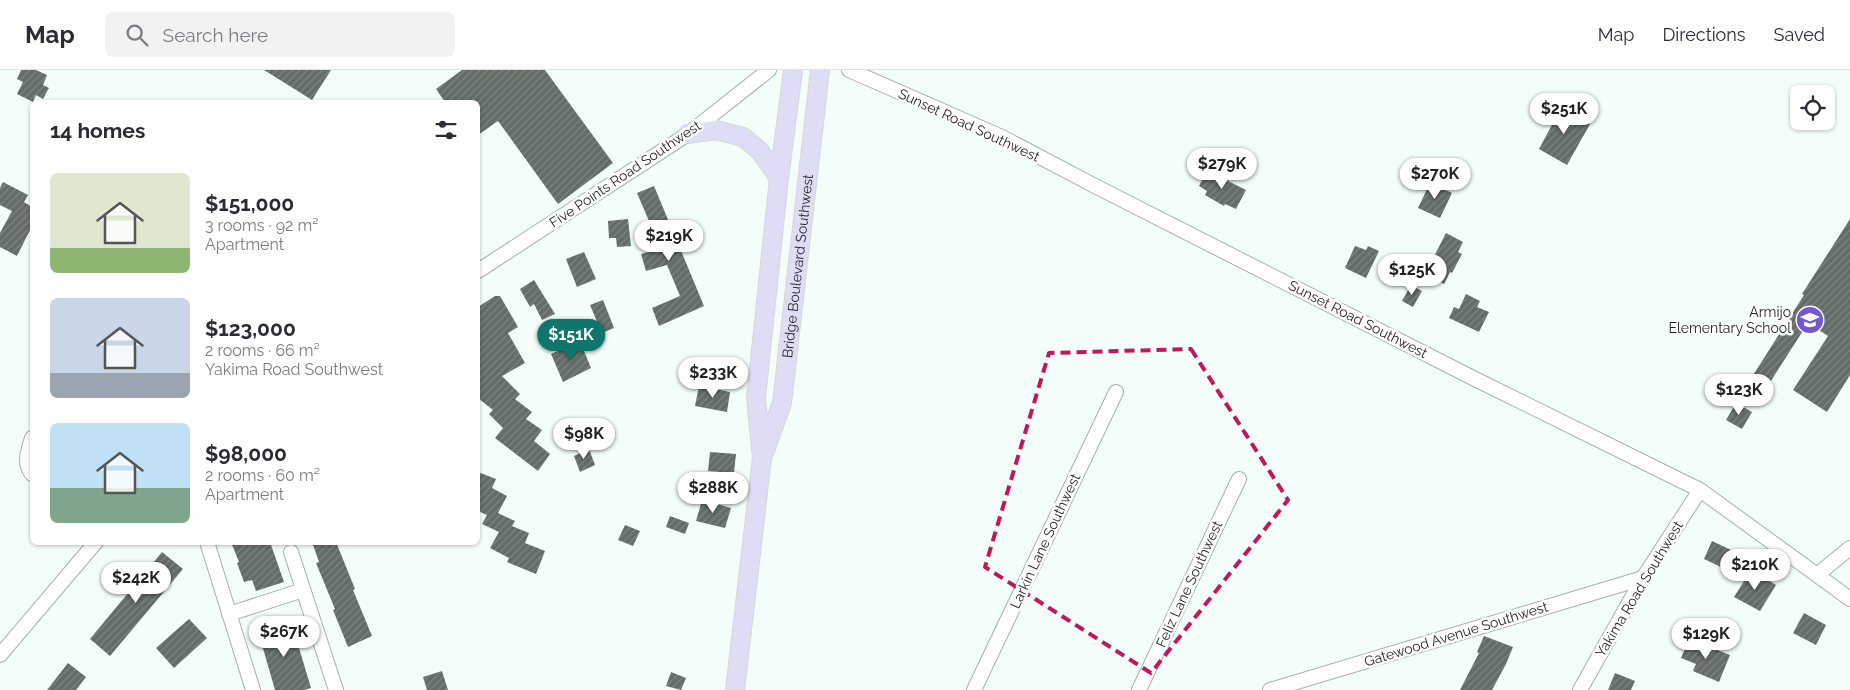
<!DOCTYPE html>
<html lang="en">
<head>
<meta charset="utf-8">
<style>
  body { margin:0; font-family:Raleway,sans-serif; background:#f2f2f3; color:#2b2b33; height:100vh; display:flex; flex-direction:column; font-size:19px; white-space:nowrap }
  * { box-sizing:border-box; margin:0 }
  p { font-size:16px; color:#7c7c81 }
  .icon { flex:none; width:28px; height:28px; fill:none; stroke:currentColor; stroke-width:2; stroke-linecap:round; stroke-linejoin:round }
  .map { position:relative; flex:1; overflow:hidden }
  .drawer { position:absolute; left:30px; top:30px; width:450px; height:445px; display:flex; flex-direction:column; background:#fff; border-radius:8px; box-shadow:0 1px 4px #0004 }
  .drawer>* { flex:none }
  .tools { position:absolute; left:1790px; top:15px; display:grid; gap:10px }
  .tools a { display:grid; place-items:center; width:45px; height:45px; border-radius:8px; background:#fff; box-shadow:0 1px 4px #0004; font-size:25px }
  .price { position:absolute; translate:-50% -42px; padding:0 11px; border-radius:18px; background:#fff; color:#222; font-size:16px; line-height:32px; filter:drop-shadow(0 1px 2px #0008) }
  .price::after { content:''; position:absolute; left:50%; top:30px; width:15px; height:11px; margin-left:-8px; background:inherit; clip-path:polygon(0 0,100% 0,50% 100%) }
  .price.current { background:#0f766e; color:#fff }
  ul { padding:0; list-style:none }
  li { display:flex; align-items:center; gap:15px; height:125px; padding:0 20px }
  li span { display:grid; place-items:center; flex:none; width:140px; height:100px; border-radius:8px; color:#555 }
  li>.icon { margin-inline-start:auto }
  span .icon { width:60px; height:60px; fill:#fffc; stroke-width:1 }
  li b { font-size:21px }
  h2 { display:flex; justify-content:space-between; align-items:center; height:60px; padding:0 20px; font-size:21px }
  header { display:flex; align-items:center; gap:30px; box-sizing:border-box; height:70px; padding:0 25px; background:#fff; border-bottom:1px solid #e1e1e2 }
  header strong { font-size:24px }
  nav { display:flex; gap:28px; margin-inline-start:auto; font-size:18px }
  .search { width:350px; height:45px; background:#f2f2f3; display:flex; align-items:center; gap:12px; box-sizing:border-box; padding:0 18px; border-radius:8px; color:#7c7c81; font-size:19px }
  .map>svg:first-child { display:block }
  .building { fill:url(#building-hatch) }
  .lines { fill:none; stroke-linecap:round; stroke-linejoin:round }
  .minor-casing { stroke:#a6afab; stroke-width:16 }
  .major-casing { stroke:#d6d7d7; stroke-width:20 }
  .minor { stroke:#fff; stroke-width:14 }
  .major { stroke:#dfddf5; stroke-width:18 }
  .marked { fill:none; stroke:#c2185b; stroke-width:4; stroke-dasharray:10 6; stroke-linejoin:round }
  .labels { text-anchor:middle; dominant-baseline:central; stroke-width:5; stroke-linejoin:round; paint-order:stroke }
  .street-label { font-size:14px; fill:#1e2220; stroke:#fff }
  .poi-label { font-size:14px; fill:#1e2220; stroke:#fff; text-anchor:end }
</style>
</head>
<body>
<header>
<strong>Map</strong>
<div class="search"><svg class="icon" aria-label="search" viewBox="0 0 24 24"><circle cx="10" cy="10" r="6"/><path d="M15 15l6 6"/></svg>Search here</div>
<nav><a>Map</a><a>Directions</a><a>Saved</a></nav>
</header>
<div class="map">
<svg width="1850" height="620" viewBox="0 0 1850 620">
  <defs>
    <pattern id="building-hatch" width="6" height="6" patternUnits="userSpaceOnUse" patternTransform="scale(1.25)"><rect width="6" height="6" fill="#646c68"/><path d="M-1 1l2-2M0 6l6-6M5 7l2-2" fill="none" stroke="#7e8481"/></pattern>
  </defs>
  <rect width="100%" height="100%" fill="#f3fdf9"/>
  <path class="building" d="M21,0H36L47,5L43,15L49,18L43,29L36,25L33,32L17,24L23,12L17,9Z
    M264,0H331L312,30Z
    M462,0H545L613,93L558,134L498,51L478,65V32H445L436,19Z
    M1558,36L1590,54L1567,95L1539,79L1552,55L1549,53Z
    M1214,100L1230,108L1228,111L1246,120L1236,139L1225,134L1224,136L1205,125L1207,121L1199,116L1205,104L1211,107Z
    M3,112L28,125L24,132L32,137V156L17,186L0,177V163L12,141L0,135V118Z
    M1430,113L1452,123L1440,148L1418,138Z
    M654,116L704,236L659,256L652,238L680,226L667,195L646,201L641,184L661,179L637,123Z
    M628,149L631,176L617,177L616,168H609L608,151Z
    M1850,149V305L1827,342L1793,320L1828,266L1808,253L1767,317L1752,307L1804,225L1802,224Z
    M1446,163L1463,172L1458,182L1462,184L1452,203L1450,202L1444,214L1425,204Z
    M1355,176L1366,180L1368,176L1379,181L1366,208L1345,198Z
    M584,182L596,209L577,217L566,189Z
    M534,210L555,244L542,250L534,234L530,237L520,219Z
    M1411,215L1422,221L1413,237L1402,231Z
    M1466,224L1480,231L1477,237L1489,242L1479,262L1449,248L1454,237L1459,239Z
    M495,226H500L518,257L508,263L525,293L502,306L520,324L515,329L532,342L526,349L542,360L534,371L550,384L538,401L495,368L503,358L489,344L493,340L478,328V237Z
    M603,230L614,258L602,263L590,235Z
    M580,271L591,298L563,312L551,284Z
    M699,316L730,322L727,342L695,336Z
    M1736,333L1752,342L1742,359L1726,350Z
    M589,379L595,395L580,402L574,386Z
    M710,382L736,384L734,403L708,401Z
    M478,402L496,409L492,418L507,426L498,443L515,451L512,456L529,463L525,473L545,481L536,504L507,492L509,488L490,478L499,462L482,454L487,445L478,441Z
    M702,430L731,438L725,458L696,451Z
    M670,446L689,453L685,464L666,457Z
    M625,455L640,461L633,476L618,470Z
    M1712,471L1731,480L1723,498L1704,489Z
    M231,472H270L284,512L256,521L252,510L244,512L237,493L239,492Z
    M312,472H336L355,519L353,520L372,566L348,577L333,540L335,539L316,493L319,492Z
    M162,482L183,499L110,586L90,569Z
    M1751,500L1776,515L1760,541L1734,527Z
    M1804,543L1826,555L1816,575L1793,563Z
    M189,549L207,568L174,598L156,578Z
    M291,551L311,618L304,620H275L258,561Z
    M1484,566L1513,577L1506,594L1492,620H1460L1479,583L1477,582Z
    M1689,569L1730,585L1719,612L1693,601L1696,594L1681,588Z
    M68,593L86,607L76,620H47Z
    M442,601L448,620H427L423,607Z
    M671,602L686,608L681,620L666,616Z
    M1615,603L1635,611L1631,620H1608Z"/>
  <g class="lines">
    <defs>
      <path id="minor" d="M849,0L1002,67L1095,116L1475,309L1700,420L1850,529
        M478,201L688,64L769,0
        M32,368C28,382 23,392 32,404
        M207,472L253,620
        M291,482L336,620
        M1817,505L1850,478
        M229,544L303,520
        M0,585L96,472
        M974,620L1116,322
        M1139,620L1239,409
        M1270,620L1643,508
        M1580,620L1643,508L1700,420"/>
      <g id="major">
        <path d="M688,64L716,60L743,67L760,81L779,108"/>
        <path id="s1" d="M764,383L782,333L820,0"/>
        <path d="M735,620L762,388L756,328L779,108L793,0"/>
      </g>
    </defs>
    <use href="#minor" class="minor-casing"/>
    <use href="#major" class="major-casing"/>
    <use href="#minor" class="minor"/>
    <use href="#major" class="major"/>
  </g>
  <path class="marked" d="M1191,279L1288,430L1151,603L985,497L1049,283Z"/>
  <defs>
    <symbol id="school-disc" viewBox="-11 -11 22 22"><circle r="9.5" fill="#7257d1" stroke="#fff"/><path d="M0-5L7-2L0 1L-7-2ZM-4 1L0 2.5L4 1V4Q0 6-4 4Z" fill="#fff"/></symbol>
  </defs>
  <g fill-rule="evenodd">
    <use href="#school-disc" x="1794" y="234" width="32" height="32"/>
  </g>
  <g class="labels">
    <g class="street-label">
      <text transform="translate(969 55) rotate(25)">Sunset Road Southwest</text>
      <text transform="translate(625 104) rotate(-34)">Five Points Road Southwest</text>
      <text stroke="none"><textPath href="#s1" startOffset="191">Bridge Boulevard Southwest</textPath></text>
      <text transform="translate(1358 249) rotate(27)">Sunset Road Southwest</text>
      <text transform="translate(1045 471) rotate(-65)">Larkin Lane Southwest</text>
      <text transform="translate(1189 514) rotate(-65)">Feliz Lane Southwest</text>
      <text transform="translate(1639 519) rotate(-59)">Yakima Road Southwest</text>
      <text transform="translate(1456 564) rotate(-17)">Gatewood Avenue Southwest</text>
    </g>
    <g class="poi-label">
      <text x="1791" y="242">Armijo<tspan x="1791" dy="16">Elementary School</tspan></text>
    </g>
  </g>
</svg>
<div class="tools">
<a><svg class="icon" aria-label="locate" viewBox="0 0 24 24"><circle cx="12" cy="12" r="6"/><path d="M12 2v4M12 18v4M2 12h4M18 12h4"/></svg></a>
</div>
<b class="price" style="left:1564px;top:65px">$251K</b>
<b class="price" style="left:1222px;top:120px">$279K</b>
<b class="price" style="left:1435px;top:130px">$270K</b>
<b class="price" style="left:669px;top:192px">$219K</b>
<b class="price" style="left:1412px;top:226px">$125K</b>
<b class="price current" style="left:571px;top:291px">$151K</b>
<b class="price" style="left:713px;top:329px">$233K</b>
<b class="price" style="left:1739px;top:346px">$123K</b>
<b class="price" style="left:584px;top:390px">$98K</b>
<b class="price" style="left:713px;top:444px">$288K</b>
<b class="price" style="left:1755px;top:521px">$210K</b>
<b class="price" style="left:136px;top:534px">$242K</b>
<b class="price" style="left:284px;top:588px">$267K</b>
<b class="price" style="left:1706px;top:590px">$129K</b>
<section class="drawer">
<h2>14 homes<svg class="icon" aria-label="filters" viewBox="0 0 24 24"><path d="M4 7h16M4 17h16"/><circle cx="9" cy="7" r="2"/><circle cx="15" cy="17" r="2"/></svg></h2>
<ul>
<li><span style="background:linear-gradient(#dfe7d0 75%,#8fb573 0)"><svg class="icon" aria-label="home" viewBox="0 0 24 24"><path d="M3 11l9-7 9 7M6 9v11h12V9"/></svg></span><div><b>$151,000</b><p>3 rooms · 92 m²</p><p>Apartment</p></div></li>
<li><span style="background:linear-gradient(#c9d6e8 75%,#9aa5b1 0)"><svg class="icon" aria-label="home" viewBox="0 0 24 24"><path d="M3 11l9-7 9 7M6 9v11h12V9"/></svg></span><div><b>$123,000</b><p>2 rooms · 66 m²</p><p>Yakima Road Southwest</p></div></li>
<li><span style="background:linear-gradient(#bfe0f5 65%,#7fa58c 0)"><svg class="icon" aria-label="home" viewBox="0 0 24 24"><path d="M3 11l9-7 9 7M6 9v11h12V9"/></svg></span><div><b>$98,000</b><p>2 rooms · 60 m²</p><p>Apartment</p></div></li>
</ul>
</section>
</div>
</body>
</html>
